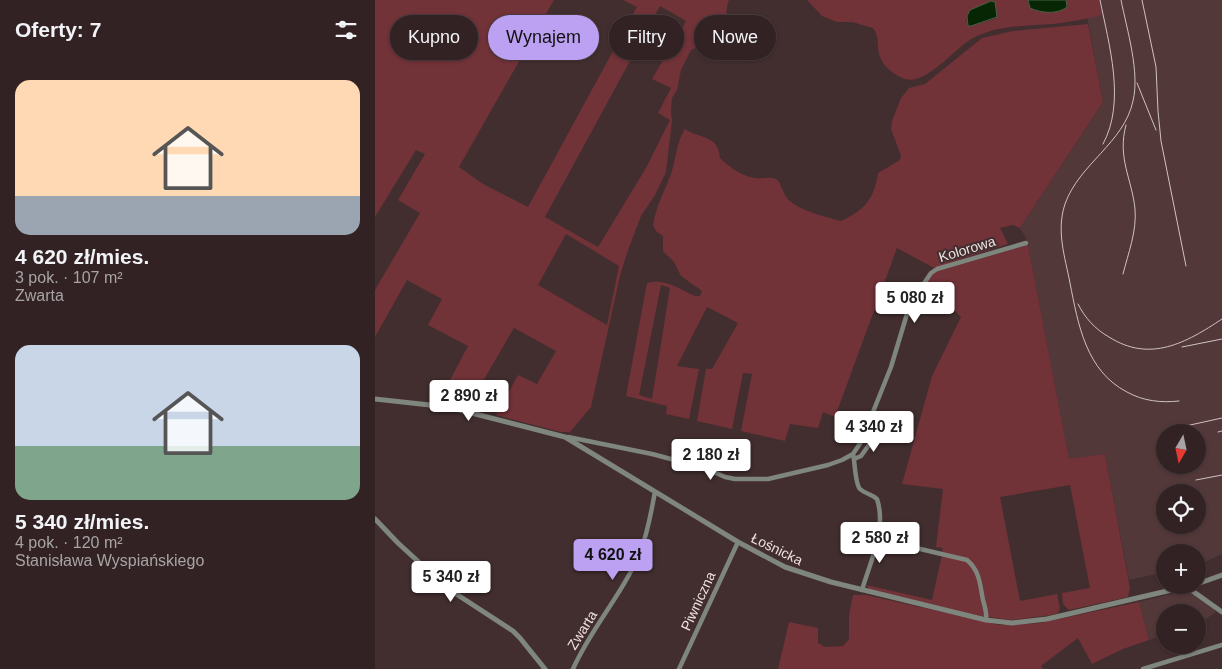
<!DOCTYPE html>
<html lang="pl">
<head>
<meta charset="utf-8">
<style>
  body { margin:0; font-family:Helvetica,sans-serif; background:#3d2f30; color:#f1f3f6; height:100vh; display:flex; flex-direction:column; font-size:19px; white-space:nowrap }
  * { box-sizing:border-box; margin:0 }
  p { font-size:16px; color:#a8a4a6 }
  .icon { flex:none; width:28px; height:28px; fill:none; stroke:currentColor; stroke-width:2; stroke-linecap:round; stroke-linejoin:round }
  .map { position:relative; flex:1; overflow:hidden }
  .sheet { display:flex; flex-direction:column; background:#322223; width:375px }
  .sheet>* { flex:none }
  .hud { position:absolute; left:15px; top:15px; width:475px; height:45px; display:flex; gap:10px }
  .needle { width:32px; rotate:189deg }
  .tools { position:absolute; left:781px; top:424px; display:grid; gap:10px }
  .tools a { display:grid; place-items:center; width:50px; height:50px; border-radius:50%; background:#322223; box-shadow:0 1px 4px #0004,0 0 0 1px #4d3f41; font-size:25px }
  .price { position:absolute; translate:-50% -42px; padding:0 11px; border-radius:5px; background:#fff; color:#222; font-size:16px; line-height:32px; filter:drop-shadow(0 1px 2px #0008) }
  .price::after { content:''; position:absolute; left:50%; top:30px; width:15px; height:11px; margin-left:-8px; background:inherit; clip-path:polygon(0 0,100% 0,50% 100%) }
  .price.selected { background:#bca0f2; color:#111 }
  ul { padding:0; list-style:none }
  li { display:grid; align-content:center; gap:10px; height:265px; padding:0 15px }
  li span { display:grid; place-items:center; height:155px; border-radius:15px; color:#555 }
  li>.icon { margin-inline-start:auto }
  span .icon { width:90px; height:90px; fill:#fffc; stroke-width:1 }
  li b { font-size:21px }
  h2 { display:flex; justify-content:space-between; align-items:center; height:60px; padding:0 15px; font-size:21px }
  .tag { padding:0 18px; border-radius:22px; background:#322223; box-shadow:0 1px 4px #0004,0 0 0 1px #4d3f41; font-size:18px; line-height:45px }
  .tag.selected { background:#bca0f2; color:#111 }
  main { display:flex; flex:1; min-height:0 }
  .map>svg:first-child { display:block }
  .built { fill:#533839; fill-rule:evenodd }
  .green { fill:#713238; fill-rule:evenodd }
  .water { fill:#062604; stroke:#4c5e47 }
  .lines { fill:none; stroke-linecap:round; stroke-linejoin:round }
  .minor { stroke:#7f867e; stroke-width:4.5 }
  .tertiary { stroke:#7f867e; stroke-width:5 }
  .rail { stroke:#d0c2c2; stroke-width:1 }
  .labels { text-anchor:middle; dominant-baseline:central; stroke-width:4; stroke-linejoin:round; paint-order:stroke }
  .street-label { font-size:14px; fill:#efe2e2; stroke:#422e2f }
</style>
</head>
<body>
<main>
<section class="sheet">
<h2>Oferty: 7<svg class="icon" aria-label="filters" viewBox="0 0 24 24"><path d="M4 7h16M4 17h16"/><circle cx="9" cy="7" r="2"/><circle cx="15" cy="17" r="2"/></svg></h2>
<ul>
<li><span style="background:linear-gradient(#ffd9b3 75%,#9aa5b1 0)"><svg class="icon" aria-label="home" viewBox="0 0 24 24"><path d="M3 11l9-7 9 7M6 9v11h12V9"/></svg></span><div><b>4 620 zł/mies.</b><p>3 pok. · 107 m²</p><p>Zwarta</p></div></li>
<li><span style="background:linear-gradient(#c9d6e8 65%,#7fa58c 0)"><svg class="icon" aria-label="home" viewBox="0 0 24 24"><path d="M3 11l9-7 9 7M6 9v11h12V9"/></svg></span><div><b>5 340 zł/mies.</b><p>4 pok. · 120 m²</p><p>Stanisława Wyspiańskiego</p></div></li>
</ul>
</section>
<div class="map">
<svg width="847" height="669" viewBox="0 0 847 669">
  <rect width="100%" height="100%" fill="#422e2f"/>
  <path class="built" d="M709,0H847V554L823,565L822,552H790V572L754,580L730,454L694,460L652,240L645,228L728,102ZM790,432H822V465H790ZM790,492H822V525H790Z
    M812,590L839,608L840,613L823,624L822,612H790V635L774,640L764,602Z"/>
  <path class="green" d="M0,0H179L84,167L108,184L153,207L262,7L248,0H354C348,13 356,28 344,39L316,50L306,70L302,90L297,98L296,112L297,121L291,172L280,195L266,216L252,253L245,276L216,407L195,432H186L121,415L143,375L162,384L181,351L139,328L93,407L65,399L93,346L53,325L67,299L32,280L0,337V290L45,213L23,200L50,154L41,150L0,217ZM285,6L311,21L277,79L296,88L283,113L295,120L271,168L223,247L170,217ZM191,234L244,266L232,325L163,285Z
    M432,0H653V4L692,5L691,0H724L727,15C711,19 695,22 678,24C652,26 624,25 600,37C582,45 552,86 530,79C519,75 507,66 504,54C502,44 504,36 498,28L477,22H462L447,16ZM620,4L622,16L620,19L596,26L591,22L593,13Z
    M713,24L728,102L645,228L638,225L625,228L633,244L559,268L522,248L460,417L448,412L443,428L415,424L410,441L366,431L377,374L368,373L357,429L322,421L331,369H337L363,323L332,307L302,366L324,369L314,419L291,414L292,406L251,396L272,283C292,278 303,289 320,296H325L327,291L306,276L299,262L288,251V236L282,232L278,226C281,205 289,193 296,174C301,159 301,143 310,129C325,139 344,135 345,158C354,167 368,177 381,178C387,179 395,176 401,179C406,181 408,196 415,201C426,211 451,217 466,221C490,210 499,199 503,173L525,160L526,156L516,129L517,121L526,98L534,88L550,84L607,38L638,31ZM286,285L295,288L277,399L264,395Z
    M652,240L694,459L730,454L755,588L753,597L694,610L688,604L687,593L715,588L695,485L625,497L645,601L682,594L685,608L683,613L677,615L636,620L613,617L606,579L597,562L567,552L568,548L561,547L568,489L527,484L557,376L586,317L552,282L557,274L563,271L649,246Z
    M567,555C574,557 588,558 594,563C605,573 610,603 609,617L494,589L491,585L557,600Z
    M478,595H491L625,625L665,623L764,602L774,640L748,649L717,664L703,638L666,666L668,669H403L414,622L443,628V643L450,647L468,646L474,639V615Z"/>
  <path class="water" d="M653,0H691L692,7C682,15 666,13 655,8Z
    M616,1L620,2L622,17L596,26H593L592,16L595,10Z"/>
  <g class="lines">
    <path class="minor" d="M193,437L277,454L330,468L350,477L360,479H393L453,465L467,460L478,454L486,442L516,367L535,304L556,273L562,269L651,243
      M478,454C480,462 480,484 485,489C490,494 497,494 502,499C512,529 495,562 487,590
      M479,459L486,456L504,431
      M505,533L541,548L592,560C605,571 605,585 608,600C610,607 612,613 611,620
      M198,669C216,628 248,594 265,552C273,533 276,512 280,492
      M304,669L363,542
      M768,669L847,645"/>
    <path class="tertiary" d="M0,399L73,407L190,437L363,542L410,567L456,582L611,620L637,623L672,619L818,585
      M0,519L23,543L72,588L138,631L145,638L170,669
      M822,584L847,575
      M812,587L847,612"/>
    <path class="rail" d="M725,0C734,45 751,102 728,144
      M746,0C752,30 765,72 758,101C749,143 704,164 690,204C681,231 690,257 695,283C703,324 711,371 752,392C768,401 786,403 804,401
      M767,0L781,67L783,111L786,141L811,266
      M762,83L781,130
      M748,274C753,254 762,231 760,209C757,179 742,158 751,125
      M703,304C710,318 720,329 734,337C775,363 811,343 847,319
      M807,347L847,339
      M806,427L847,418
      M843,432L847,431
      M821,480L847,475"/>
  </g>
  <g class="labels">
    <g class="street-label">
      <text transform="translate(592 249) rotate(-17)">Kolorowa</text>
      <text transform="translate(402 549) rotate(26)">Łośnicka</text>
      <text transform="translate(323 601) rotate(-65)">Piwniczna</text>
      <text transform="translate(207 630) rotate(-58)">Zwarta</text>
    </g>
  </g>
</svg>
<div class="tools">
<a><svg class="needle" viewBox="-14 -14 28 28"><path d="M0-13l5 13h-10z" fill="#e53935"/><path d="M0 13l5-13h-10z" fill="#a8a4a6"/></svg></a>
<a><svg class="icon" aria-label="locate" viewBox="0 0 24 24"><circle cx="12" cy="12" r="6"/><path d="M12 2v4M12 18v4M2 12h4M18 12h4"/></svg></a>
<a>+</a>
<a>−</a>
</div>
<b class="price" style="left:540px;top:324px">5 080 zł</b>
<b class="price" style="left:94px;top:422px">2 890 zł</b>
<b class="price" style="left:499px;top:453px">4 340 zł</b>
<b class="price" style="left:336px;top:481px">2 180 zł</b>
<b class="price" style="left:505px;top:564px">2 580 zł</b>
<b class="price selected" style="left:238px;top:581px">4 620 zł</b>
<b class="price" style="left:76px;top:603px">5 340 zł</b>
<div class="hud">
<a class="tag">Kupno</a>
<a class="tag selected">Wynajem</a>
<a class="tag">Filtry</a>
<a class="tag">Nowe</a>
</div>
</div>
</main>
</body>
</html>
